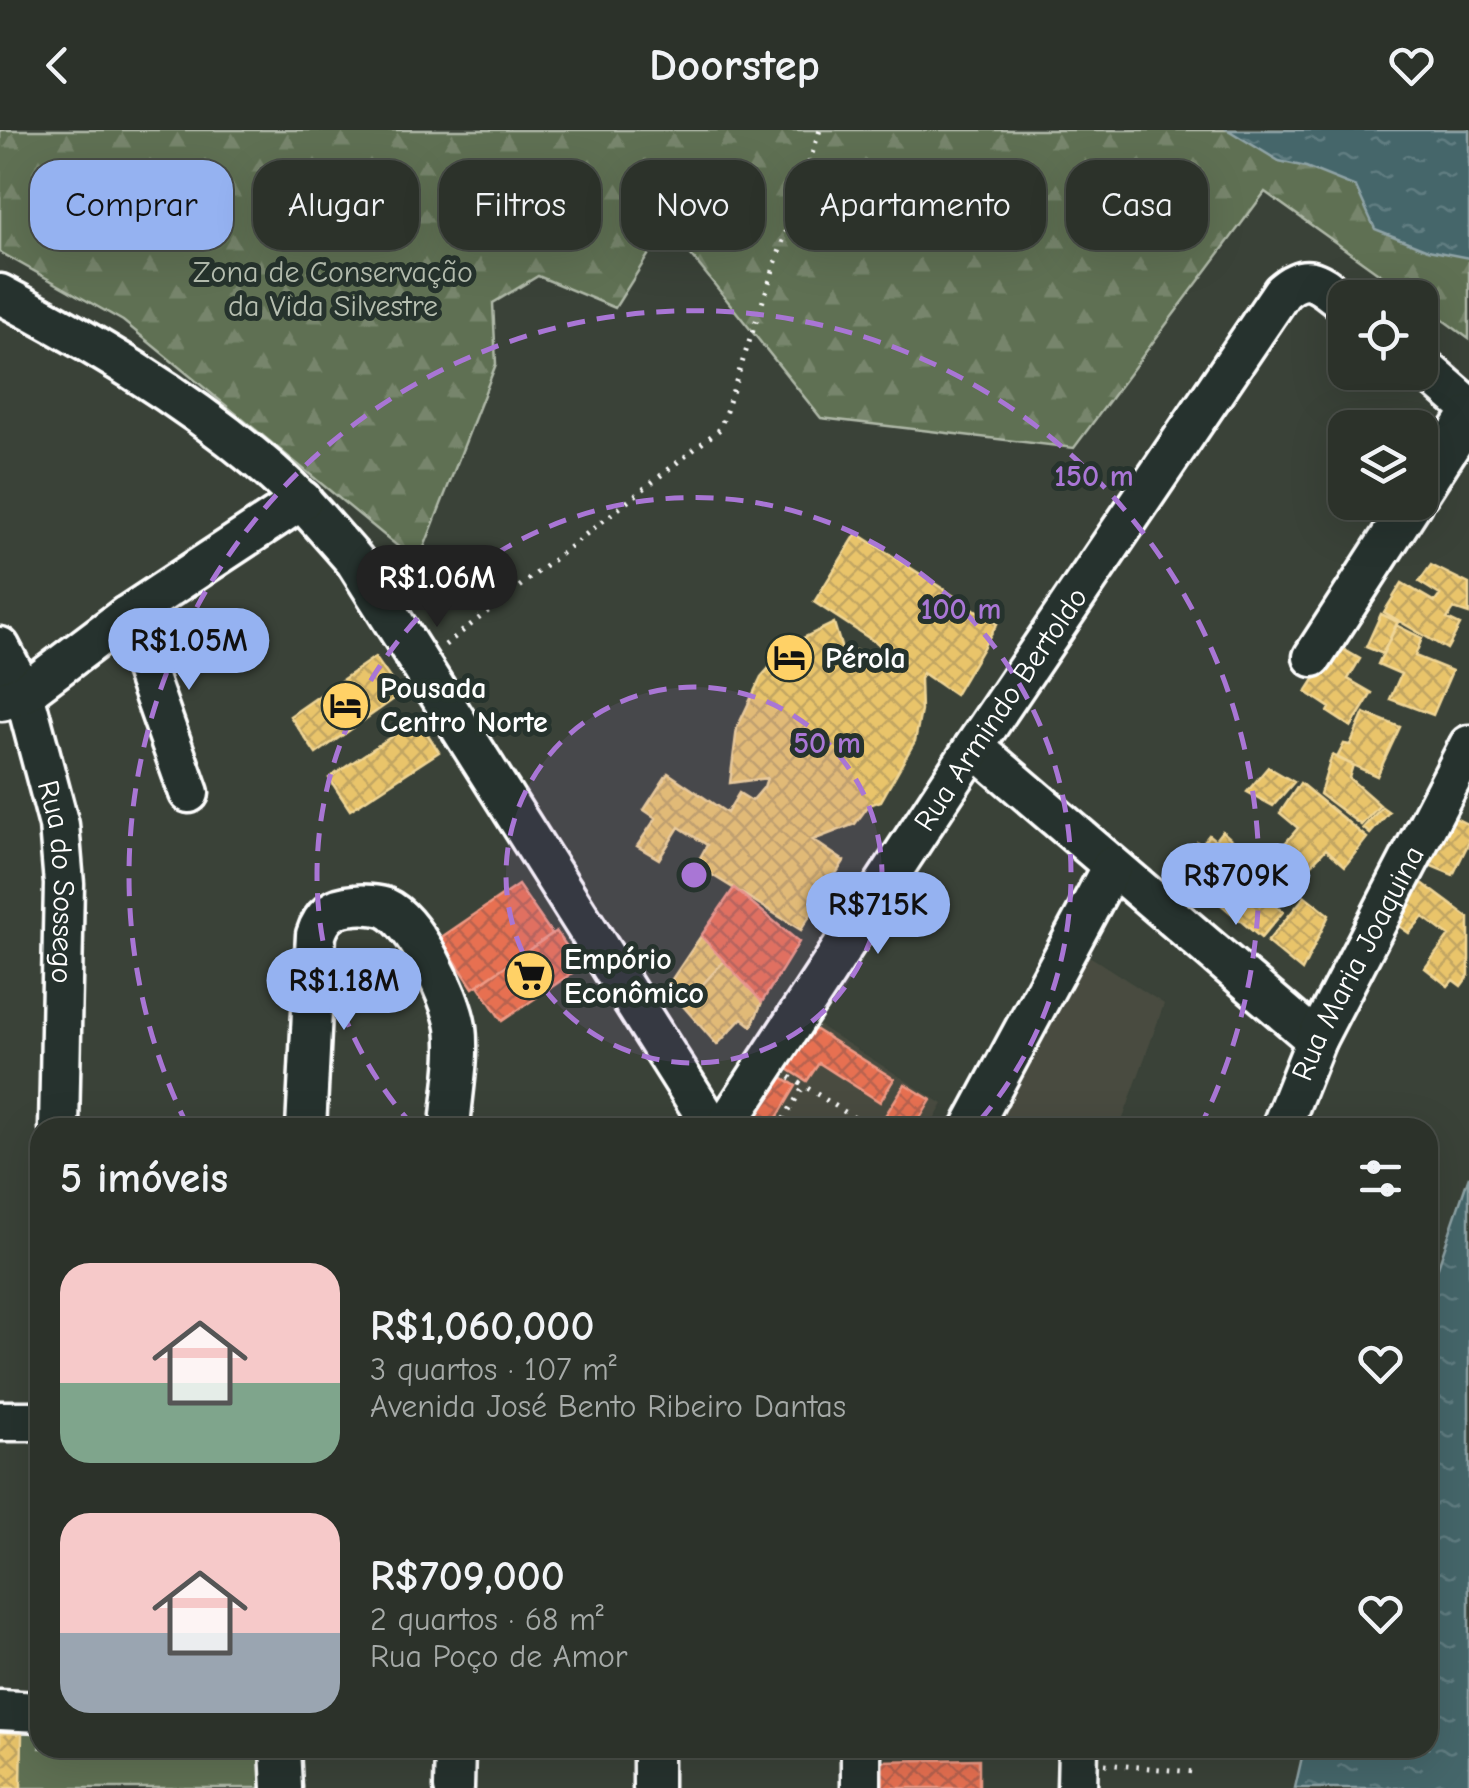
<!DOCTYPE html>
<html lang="pt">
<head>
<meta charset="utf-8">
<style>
  body { margin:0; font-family:"Comic Neue",sans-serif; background:#343a32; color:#f1f3f6; height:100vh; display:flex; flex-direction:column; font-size:38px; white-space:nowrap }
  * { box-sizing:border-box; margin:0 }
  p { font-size:32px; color:#a6aaa8 }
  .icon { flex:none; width:55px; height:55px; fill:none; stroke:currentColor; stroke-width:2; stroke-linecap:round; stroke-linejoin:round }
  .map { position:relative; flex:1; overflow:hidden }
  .details { position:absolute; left:30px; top:988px; width:1408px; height:640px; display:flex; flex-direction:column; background:#2c322a; border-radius:30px; box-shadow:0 10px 40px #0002,0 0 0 2px #484d47 }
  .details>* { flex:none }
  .banner { position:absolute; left:30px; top:30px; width:1410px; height:90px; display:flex; gap:20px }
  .fabs { position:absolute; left:1328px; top:150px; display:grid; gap:20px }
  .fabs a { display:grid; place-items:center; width:110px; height:110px; border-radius:20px; background:#2c322a; box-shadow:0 10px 40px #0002,0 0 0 2px #484d47; font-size:50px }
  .price { position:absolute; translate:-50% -85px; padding:0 22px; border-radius:35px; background:#95b2f1; color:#111; font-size:32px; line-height:65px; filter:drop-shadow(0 2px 5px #0008) }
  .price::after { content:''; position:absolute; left:50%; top:60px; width:30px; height:22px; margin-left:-15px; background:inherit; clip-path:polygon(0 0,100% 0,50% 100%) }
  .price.active { background:#222; color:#fff }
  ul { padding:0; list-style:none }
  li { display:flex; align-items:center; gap:30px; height:250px; padding:0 30px }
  li span { display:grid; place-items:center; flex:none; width:280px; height:200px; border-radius:30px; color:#555 }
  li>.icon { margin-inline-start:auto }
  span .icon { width:120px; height:120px; fill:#fffc; stroke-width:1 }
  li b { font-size:42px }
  h2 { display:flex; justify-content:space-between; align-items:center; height:120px; padding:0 30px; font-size:42px }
  .tag { padding:0 35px; border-radius:30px; background:#2c322a; box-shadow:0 10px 40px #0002,0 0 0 2px #484d47; font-size:35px; line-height:90px }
  .tag.active { background:#95b2f1; color:#111 }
  header { display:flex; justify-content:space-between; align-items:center; height:130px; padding:0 30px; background:#2c322a; font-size:45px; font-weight:600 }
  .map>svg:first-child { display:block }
  .built { fill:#484c40 }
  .grass { fill:#5f7052; stroke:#afb8a8; stroke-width:2.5 }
  .forest { fill:url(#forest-firs); stroke:#afb8a8; stroke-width:2.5 }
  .water { fill:url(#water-ripples); stroke:#8fa3a6; stroke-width:2.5 }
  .homes { fill:url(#homes-cross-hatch); stroke:#f0d697; stroke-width:2.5 }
  .shops { fill:url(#shops-cross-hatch); stroke:#ee9a85; stroke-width:2.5 }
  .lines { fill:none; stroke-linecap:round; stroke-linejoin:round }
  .minor-casing { stroke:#fff; stroke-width:45 }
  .path { stroke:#fff; stroke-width:5; stroke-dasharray:2.5 8; stroke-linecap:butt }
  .minor { stroke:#26332d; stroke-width:38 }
  .ring { fill:none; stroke:#a976d5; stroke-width:5; stroke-dasharray:18 12 }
  .labels { text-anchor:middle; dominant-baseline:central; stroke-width:10; stroke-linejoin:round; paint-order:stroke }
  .park-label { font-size:30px; fill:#b7bfb1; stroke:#26332d }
  .poi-label { font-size:30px; font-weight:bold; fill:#fff; stroke:#26332d; text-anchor:start }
  .street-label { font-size:30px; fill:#fff; stroke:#26332d }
  .centre { fill:#a976d5; stroke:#26332d; stroke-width:5 }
  .ring-label { font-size:30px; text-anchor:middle; font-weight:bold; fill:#a976d5; stroke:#26332d; stroke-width:10; stroke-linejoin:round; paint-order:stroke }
</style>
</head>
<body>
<header><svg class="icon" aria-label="back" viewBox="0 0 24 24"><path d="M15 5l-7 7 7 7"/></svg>Doorstep<svg class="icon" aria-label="heart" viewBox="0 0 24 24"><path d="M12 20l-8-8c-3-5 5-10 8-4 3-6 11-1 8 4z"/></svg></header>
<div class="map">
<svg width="1469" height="1658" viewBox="0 0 1469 1658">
  <defs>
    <pattern id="forest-firs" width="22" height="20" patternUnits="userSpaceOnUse" patternTransform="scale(2.5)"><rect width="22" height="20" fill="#5f7052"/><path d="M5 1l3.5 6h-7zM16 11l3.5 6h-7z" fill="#77856c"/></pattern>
    <pattern id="water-ripples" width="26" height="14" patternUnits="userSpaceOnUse" patternTransform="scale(2.5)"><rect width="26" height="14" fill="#45666b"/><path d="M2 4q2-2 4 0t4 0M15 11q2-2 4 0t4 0" fill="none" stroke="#617d81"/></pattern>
    <pattern id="homes-cross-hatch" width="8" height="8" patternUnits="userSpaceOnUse" patternTransform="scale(2.5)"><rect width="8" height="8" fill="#e9c46a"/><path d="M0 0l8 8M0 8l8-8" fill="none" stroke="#c2a662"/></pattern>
    <pattern id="shops-cross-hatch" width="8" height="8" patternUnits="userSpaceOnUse" patternTransform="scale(2.5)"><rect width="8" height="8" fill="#e76f51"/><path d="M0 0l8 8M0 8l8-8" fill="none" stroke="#b86450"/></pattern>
  </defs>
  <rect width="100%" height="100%" fill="#3a4238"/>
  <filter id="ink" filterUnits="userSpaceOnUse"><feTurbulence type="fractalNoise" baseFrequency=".01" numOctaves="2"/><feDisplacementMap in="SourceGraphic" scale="20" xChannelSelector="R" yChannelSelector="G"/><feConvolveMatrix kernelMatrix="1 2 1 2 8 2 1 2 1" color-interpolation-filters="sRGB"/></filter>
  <g filter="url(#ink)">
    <path class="built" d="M1083,822L1164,874L1120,997L984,998Z
      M807,888L943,974L930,997H756L748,987Z"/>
    <path class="grass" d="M0,1602L40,1603V1618H268V1658H0Z"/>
    <path class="forest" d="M0,0H1469V209L1420,173V168L1412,167L1265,62L1074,318L821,288L667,95L615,178L538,146L493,173L496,234L418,433L123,191L0,122Z"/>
    <path class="water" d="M1228,0H1469V128L1428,120L1375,99L1356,57L1306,37L1279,31Z
      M1469,1046V1658H1295L1304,1618H1428V1166Z"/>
    <path class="homes" d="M857,403L997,494L955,565L923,543L920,549L921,581L915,611L881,671L869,675L855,694L813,710L844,731L801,800L696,735L707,715L679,697L659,729L637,716L656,688L644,680L668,643L727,683L739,663L752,671L764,657L767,648L730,653L737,598L761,547L783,522L803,508L834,493L843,523L854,520L870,525L888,539L904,531L814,472Z
      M1431,435L1469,454V484L1454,479L1447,489L1460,495L1447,519L1384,482L1402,453L1435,472L1440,465L1419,452Z
      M1381,484L1398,492L1383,524L1366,517Z
      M1396,495L1422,508L1415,526L1452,541L1433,585L1390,569L1401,544L1378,534Z
      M1336,515L1360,529L1348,549L1372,563L1351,597L1328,582L1330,578L1306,562Z
      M375,527L401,564L316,624L290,586Z
      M1364,583L1400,597L1377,646L1337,628L1344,614L1350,615Z
      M418,589L439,622L350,680L329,648Z
      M1332,625L1353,635L1349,648L1380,675L1361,695L1320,664Z
      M1268,637L1294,652L1273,676L1247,662Z
      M1300,653L1367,708L1345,736L1326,719L1301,746L1275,725L1298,698L1280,683Z
      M1382,677L1389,682L1370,704L1363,698Z
      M1445,683L1469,695V712L1453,745L1412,728Z
      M1222,701L1245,721L1227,741L1235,748L1214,772L1197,758L1202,753L1184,737L1193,727L1188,723L1197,712L1201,715L1209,705L1215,710Z
      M1240,747L1283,782L1261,808L1218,772Z
      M1418,750L1469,788V845L1461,856L1453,850L1448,856L1425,838L1449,806L1423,787L1409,803L1389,789Z
      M1305,766L1329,785L1302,841L1267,812Z
      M701,806L724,831L683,876L666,858Z
      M724,831L762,872L752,896L742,888L717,915L683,876Z
      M0,1603L22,1604L21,1658H0Z"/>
    <path class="shops" d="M518,755L552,804L473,858L440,808Z
      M734,758L799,812L762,872L701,806Z
      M556,801L581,837L502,891L478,855Z
      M808,895L894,949L880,972L819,933L807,951L783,936Z
      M779,945L796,956L771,998L753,987Z
      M905,954L931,970L914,998H886L880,994Z
      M979,1629V1658H877L878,1631Z"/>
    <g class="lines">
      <defs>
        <g id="minor">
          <path d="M0,164C91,212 179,264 259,331C295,360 324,396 355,431L713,998"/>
          <path d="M1420,234L1469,277"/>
          <path d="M1420,362L1469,286"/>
          <path d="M126,486L189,663"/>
          <path id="s1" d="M0,517L24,563L59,695L64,754L59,998"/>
          <path d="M1313,527L1413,372"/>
          <path d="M2,571L24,563L126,486L302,370"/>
          <path d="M974,617L1316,910"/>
          <path d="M306,998L316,805C322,785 334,776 355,775C363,774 379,775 386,778C415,791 451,866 456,897C460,928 452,966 450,998"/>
          <path id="s2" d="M724,998L974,617L1282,162C1309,138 1321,155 1345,173"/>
          <path d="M971,998L1112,736"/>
          <path id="s3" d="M1281,998L1316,910L1469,615"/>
          <path d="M0,1291H40"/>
          <path d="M0,1580L40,1582"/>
          <path d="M280,1618L282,1658"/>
          <path d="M454,1658L455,1618"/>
          <path d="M653,1658V1618"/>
          <path d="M861,1658V1618"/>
          <path d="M1077,1658L1078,1618"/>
        </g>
      </defs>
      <use href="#minor" class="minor-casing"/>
      <path class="path" d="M445,515L720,299L820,0
        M790,947L864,994
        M778,998L804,956
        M1105,1634L1193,1642"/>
      <use href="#minor" class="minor"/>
    </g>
  </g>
  <circle cx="694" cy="745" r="188" fill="#a976d5" fill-opacity=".12"/>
  <g class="ring">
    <circle cx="694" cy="745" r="188"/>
    <path d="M414 997A377 377 0 1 1 974 997"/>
    <path d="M188 997A565 565 0 1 1 1200 997"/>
  </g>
  <defs>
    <symbol id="hotel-disc" viewBox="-11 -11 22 22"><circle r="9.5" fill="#ffd166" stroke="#26332d"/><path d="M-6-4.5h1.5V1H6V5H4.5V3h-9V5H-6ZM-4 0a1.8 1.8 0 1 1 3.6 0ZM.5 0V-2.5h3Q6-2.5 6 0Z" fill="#111"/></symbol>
    <symbol id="supermarket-disc" viewBox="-11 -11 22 22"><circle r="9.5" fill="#ffd166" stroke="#26332d"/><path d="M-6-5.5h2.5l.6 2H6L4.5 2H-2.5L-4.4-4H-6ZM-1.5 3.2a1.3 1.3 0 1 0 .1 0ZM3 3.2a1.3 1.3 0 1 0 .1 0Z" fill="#111"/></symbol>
  </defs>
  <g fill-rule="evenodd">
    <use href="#hotel-disc" x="762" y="500" width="55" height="55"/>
    <use href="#hotel-disc" x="318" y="548" width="55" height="55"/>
    <use href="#supermarket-disc" x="502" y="818" width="55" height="55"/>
  </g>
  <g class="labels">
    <g class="park-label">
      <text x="333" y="142">Zona de Conservação<tspan x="333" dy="34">da Vida Silvestre</tspan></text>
    </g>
    <g class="poi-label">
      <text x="825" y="528">Pérola</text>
      <text x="380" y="558">Pousada<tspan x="380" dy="34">Centro Norte</tspan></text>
      <text x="564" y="829">Empório<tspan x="564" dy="34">Econômico</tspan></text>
    </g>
    <g class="street-label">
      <text stroke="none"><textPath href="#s2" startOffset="502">Rua Armindo Bertoldo</textPath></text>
      <text stroke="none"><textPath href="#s1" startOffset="245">Rua do Sossego</textPath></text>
      <text stroke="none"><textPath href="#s3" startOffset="182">Rua Maria Joaquina</textPath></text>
    </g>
  </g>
  <circle cx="694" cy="745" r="15" class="centre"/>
  <g class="ring-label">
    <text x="1094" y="356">150 m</text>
    <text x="961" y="489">100 m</text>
    <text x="827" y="623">50 m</text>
  </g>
</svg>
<div class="fabs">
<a><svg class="icon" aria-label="locate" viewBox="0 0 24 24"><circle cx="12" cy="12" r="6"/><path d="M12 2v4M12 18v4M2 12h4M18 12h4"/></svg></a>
<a><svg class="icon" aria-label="layers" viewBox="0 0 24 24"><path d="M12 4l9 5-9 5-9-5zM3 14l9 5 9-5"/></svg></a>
</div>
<b class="price active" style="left:437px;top:500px">R$1.06M</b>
<b class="price" style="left:189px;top:563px">R$1.05M</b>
<b class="price" style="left:1236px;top:798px">R$709K</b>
<b class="price" style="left:878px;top:827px">R$715K</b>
<b class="price" style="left:344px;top:903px">R$1.18M</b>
<div class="banner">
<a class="tag active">Comprar</a>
<a class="tag">Alugar</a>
<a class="tag">Filtros</a>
<a class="tag">Novo</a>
<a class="tag">Apartamento</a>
<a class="tag">Casa</a>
</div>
<section class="details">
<h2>5 imóveis<svg class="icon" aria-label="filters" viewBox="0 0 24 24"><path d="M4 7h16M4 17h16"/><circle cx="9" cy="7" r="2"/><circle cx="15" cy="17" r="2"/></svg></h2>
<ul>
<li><span style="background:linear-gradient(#f6c9c9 60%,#7fa58c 0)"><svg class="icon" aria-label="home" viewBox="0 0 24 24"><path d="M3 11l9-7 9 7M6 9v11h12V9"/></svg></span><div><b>R$1,060,000</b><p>3 quartos · 107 m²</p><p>Avenida José Bento Ribeiro Dantas</p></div><svg class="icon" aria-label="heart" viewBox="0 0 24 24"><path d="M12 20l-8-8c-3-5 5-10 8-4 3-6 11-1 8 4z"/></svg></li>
<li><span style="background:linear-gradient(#f6c9c9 60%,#9aa5b1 0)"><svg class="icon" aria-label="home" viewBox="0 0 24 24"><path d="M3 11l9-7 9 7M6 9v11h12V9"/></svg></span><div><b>R$709,000</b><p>2 quartos · 68 m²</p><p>Rua Poço de Amor</p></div><svg class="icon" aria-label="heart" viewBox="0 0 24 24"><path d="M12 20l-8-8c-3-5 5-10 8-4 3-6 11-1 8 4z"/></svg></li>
</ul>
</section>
</div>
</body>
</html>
